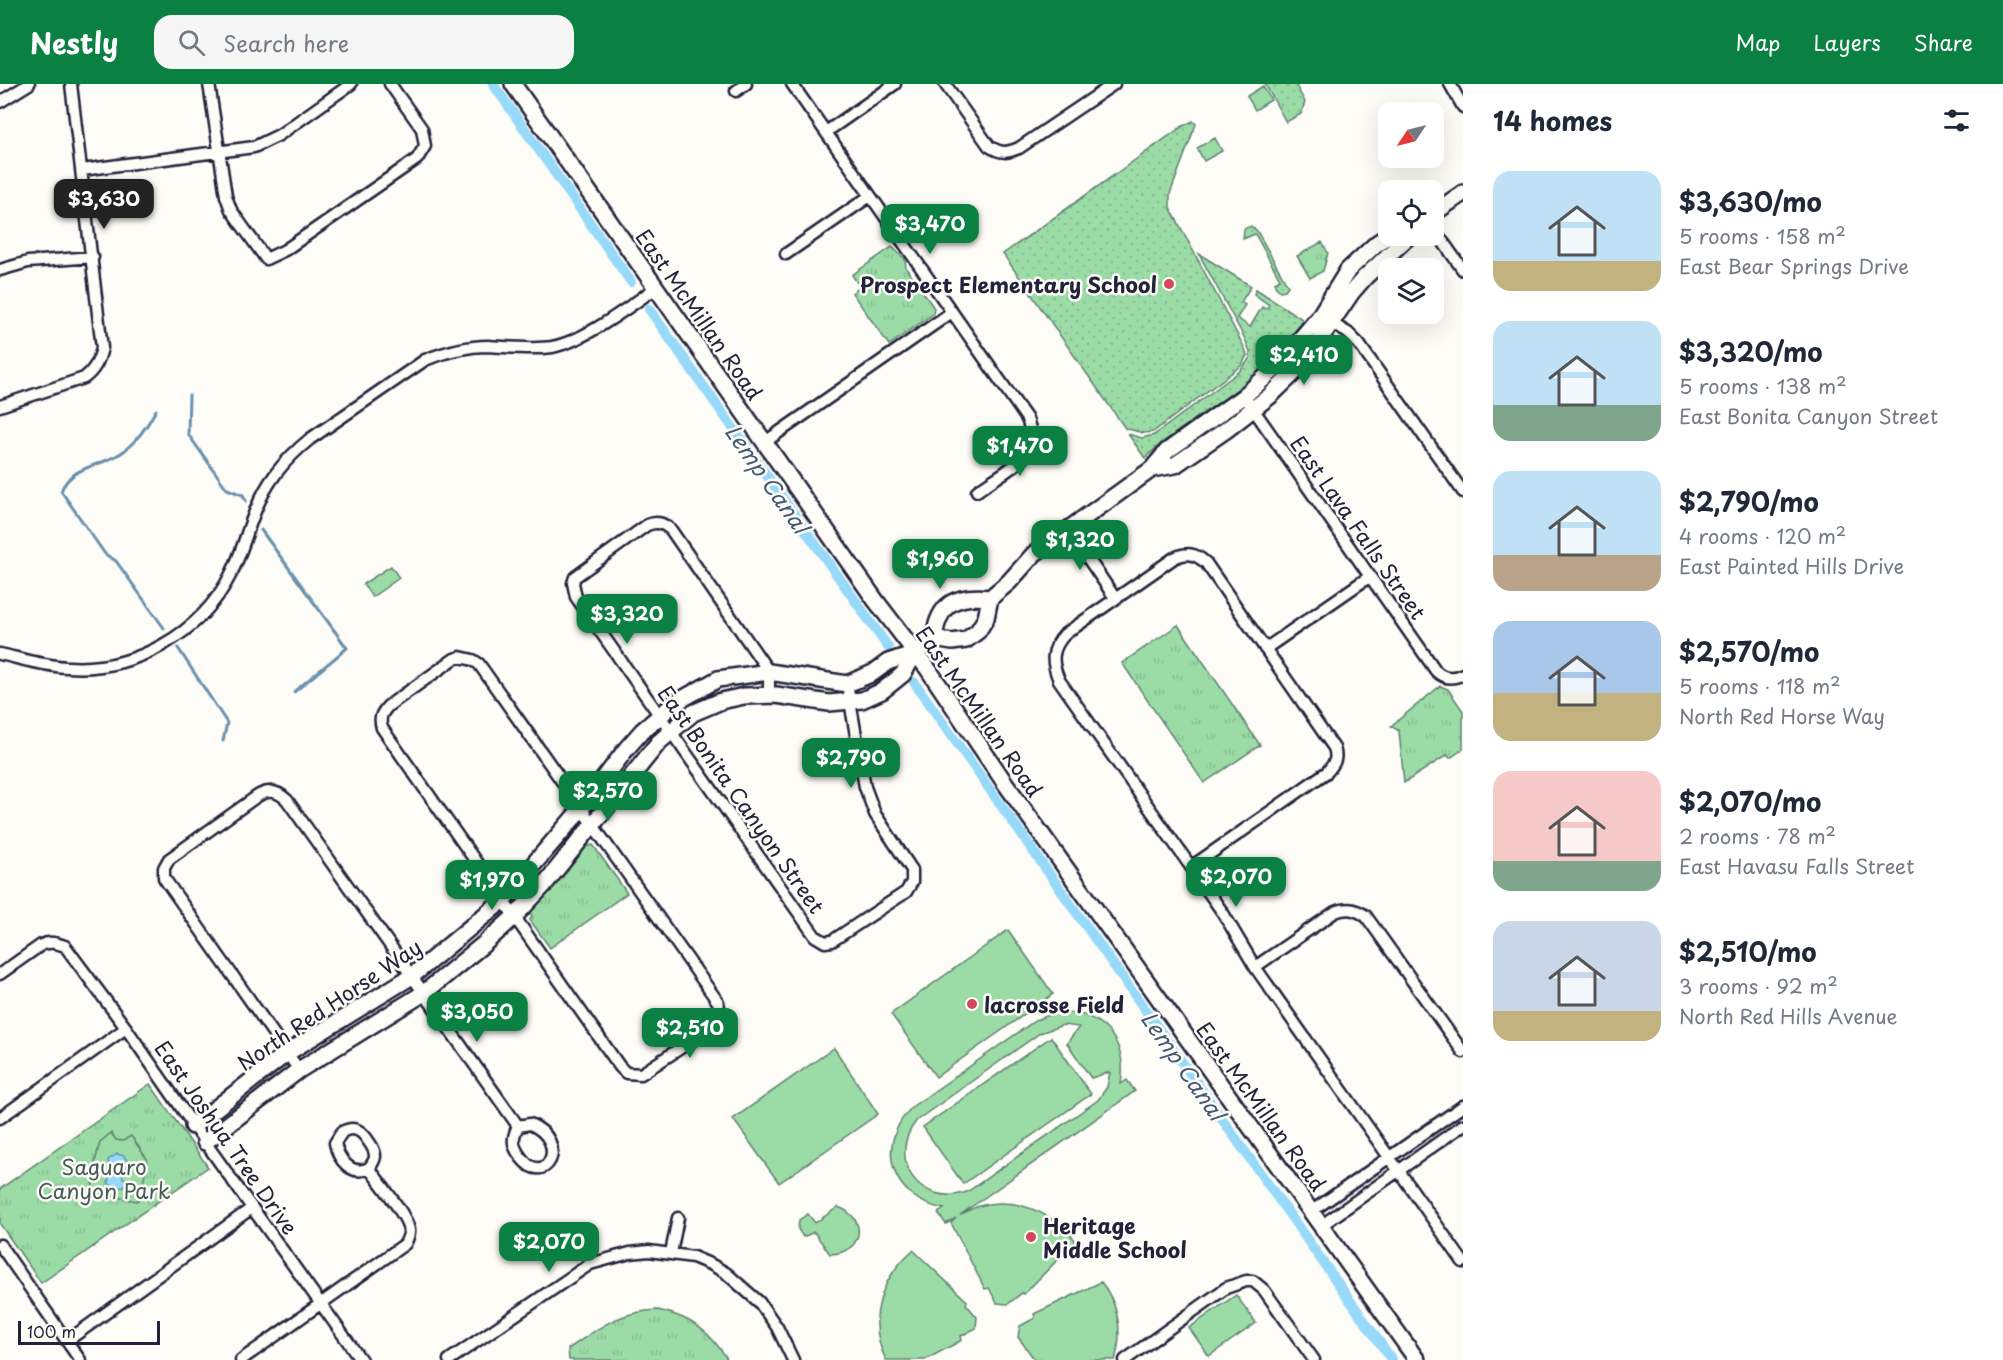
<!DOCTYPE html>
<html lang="en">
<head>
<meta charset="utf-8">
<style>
  body { margin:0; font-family:"Playpen Sans",sans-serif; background:#f6f6f7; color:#1f2937; height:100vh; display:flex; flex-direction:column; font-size:22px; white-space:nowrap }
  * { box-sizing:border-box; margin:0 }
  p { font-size:20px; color:#747a83 }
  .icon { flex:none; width:33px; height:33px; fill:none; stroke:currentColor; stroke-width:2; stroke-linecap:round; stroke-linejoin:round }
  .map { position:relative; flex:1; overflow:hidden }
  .drawer { display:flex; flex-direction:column; background:#fff; width:540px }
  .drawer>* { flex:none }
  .needle { width:39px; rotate:235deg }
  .tools { position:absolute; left:1378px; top:18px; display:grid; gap:12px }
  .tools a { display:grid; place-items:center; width:66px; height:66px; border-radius:12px; background:#fff; box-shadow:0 6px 24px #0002; font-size:30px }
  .scale { position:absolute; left:18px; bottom:15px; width:142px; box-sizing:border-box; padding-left:6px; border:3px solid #22223b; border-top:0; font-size:16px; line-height:21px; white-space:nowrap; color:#22223b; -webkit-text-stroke:4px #fdfcf7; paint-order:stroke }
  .price { position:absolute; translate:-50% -51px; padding:0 14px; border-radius:12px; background:#0b8043; color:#fff; font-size:20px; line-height:39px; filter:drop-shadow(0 2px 3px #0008) }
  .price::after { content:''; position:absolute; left:50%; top:36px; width:18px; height:14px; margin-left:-9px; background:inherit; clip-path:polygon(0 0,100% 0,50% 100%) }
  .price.on { background:#222; color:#fff }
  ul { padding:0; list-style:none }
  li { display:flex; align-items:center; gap:18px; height:150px; padding:0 30px }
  li span { display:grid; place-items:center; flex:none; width:168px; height:120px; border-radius:18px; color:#555 }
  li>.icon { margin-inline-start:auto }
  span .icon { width:72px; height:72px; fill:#fffc; stroke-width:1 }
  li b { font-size:26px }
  h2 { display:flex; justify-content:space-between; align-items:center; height:72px; padding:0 30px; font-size:26px }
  header { display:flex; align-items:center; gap:36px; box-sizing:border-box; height:84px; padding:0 30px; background:#0b8043; color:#fff }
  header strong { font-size:28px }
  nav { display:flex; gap:33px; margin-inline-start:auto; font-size:21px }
  .search { width:420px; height:54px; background:#f6f6f7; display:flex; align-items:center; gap:15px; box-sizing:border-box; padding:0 21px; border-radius:18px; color:#747a83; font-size:22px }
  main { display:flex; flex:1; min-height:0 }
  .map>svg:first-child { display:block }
  .grass { fill:url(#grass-dots); stroke:#5e7f70; stroke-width:1.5 }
  .park { fill:url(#park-tufts); stroke:#5e7f70; stroke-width:1.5 }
  .garden { fill:#9bdca6; stroke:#5e7f70; stroke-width:1.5; fill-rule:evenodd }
  .water { fill:#96d9f8; stroke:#6890ac; stroke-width:1.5 }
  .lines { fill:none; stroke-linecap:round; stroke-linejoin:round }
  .stream { stroke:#6890ac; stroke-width:3 }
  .canal { stroke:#96d9f8; stroke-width:10 }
  .street-casing { stroke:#22223b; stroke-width:15 }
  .secondary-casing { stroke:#22223b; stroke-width:20 }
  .street { stroke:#fdfcf7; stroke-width:10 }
  .secondary { stroke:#fdfcf7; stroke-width:15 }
  .poi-dot { fill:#d1495b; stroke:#fdfcf7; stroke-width:2 }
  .labels { text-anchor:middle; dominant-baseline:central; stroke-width:5; stroke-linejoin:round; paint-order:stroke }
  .poi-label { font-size:21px; font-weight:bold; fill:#22223b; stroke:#fdfcf7; text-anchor:start }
  .street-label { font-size:21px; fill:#22223b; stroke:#fdfcf7 }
  .park-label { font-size:21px; fill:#465a5b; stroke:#fdfcf7 }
  .water-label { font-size:22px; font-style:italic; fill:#455974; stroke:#fdfcf7 }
</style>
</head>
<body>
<header>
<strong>Nestly</strong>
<div class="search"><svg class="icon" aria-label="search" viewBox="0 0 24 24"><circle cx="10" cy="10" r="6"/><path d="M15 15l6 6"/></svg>Search here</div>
<nav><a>Map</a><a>Layers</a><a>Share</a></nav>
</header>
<main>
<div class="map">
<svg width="1463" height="1276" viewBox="0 0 1463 1276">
  <defs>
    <pattern id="grass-dots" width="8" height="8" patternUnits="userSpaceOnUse" patternTransform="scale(1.5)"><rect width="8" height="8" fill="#9bdca6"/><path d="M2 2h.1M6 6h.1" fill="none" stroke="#85bc90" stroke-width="1.8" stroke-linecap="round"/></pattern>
    <pattern id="park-tufts" width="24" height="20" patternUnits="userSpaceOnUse" patternTransform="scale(1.5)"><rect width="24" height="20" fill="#9bdca6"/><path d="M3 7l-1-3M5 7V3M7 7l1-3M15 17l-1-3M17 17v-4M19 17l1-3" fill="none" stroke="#85bc90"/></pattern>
  </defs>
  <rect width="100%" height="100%" fill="#fdfcf7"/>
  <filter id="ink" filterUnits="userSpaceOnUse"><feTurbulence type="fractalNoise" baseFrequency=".0167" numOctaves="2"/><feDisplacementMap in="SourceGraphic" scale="12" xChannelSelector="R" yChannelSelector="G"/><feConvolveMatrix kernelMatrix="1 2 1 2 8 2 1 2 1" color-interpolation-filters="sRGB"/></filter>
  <g filter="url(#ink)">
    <path class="grass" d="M1265,0H1295L1305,18L1301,30L1286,38Z
      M1193,37L1196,40L1170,110V123L1245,265L1247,271L1242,281L1153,348L1143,349L1125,344L1003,170L1183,42Z
      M1251,142L1257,147L1288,202L1285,206L1280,207L1275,202V198L1280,195L1255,150L1243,155L1244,145Z
      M1199,170L1251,202L1241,218L1245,221L1237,234L1250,243L1262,223L1266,225L1269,221L1254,210L1256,205L1302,235V239C1282,263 1262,287 1238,305C1207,329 1173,347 1145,374L1128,350L1142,354L1154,351L1240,287L1250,274V268L1245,255Z"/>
    <path class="park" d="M1322,158L1328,169L1323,187L1310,194L1297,172Z
      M892,163L905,175L906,184L934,224L933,230L889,261L852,209L860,203L852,191Z
      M1178,541L1260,661L1204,699L1122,579Z
      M1440,602L1448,605L1463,627V665L1450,674L1447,671L1404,699L1399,647L1391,642Z
      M583,759L587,763L593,761L627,809L550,864L530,836L532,830L527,825Z
      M150,1000L208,1083L41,1199L0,1140V1105Z
      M658,1226C693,1234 709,1247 728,1276H569L568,1265C601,1243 617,1228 658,1226Z"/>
    <path class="garden" d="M1263,2L1271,16L1255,26L1247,12Z
      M1215,54L1222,67L1204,77L1197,64Z
      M391,482L399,494L372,513L363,500Z
      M1008,846L1053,910L936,993L891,930Z
      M1057,928C1102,926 1128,957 1121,1000L1127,996L1135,1007L960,1131C964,1129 971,1125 976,1123C1015,1111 1051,1128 1076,1157L1024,1210L1022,1209L1008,1220L997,1219L989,1204L985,1205L951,1139L956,1134L946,1140L938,1129L944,1125C890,1115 874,1060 913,1022L1036,936ZM1063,941L1079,943L1067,959L1091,994L1110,988L1107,1003L1098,1016L967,1108C920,1124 885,1075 917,1036L1040,949Z
      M1051,953L1091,1010L963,1100L923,1043Z
      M834,964L878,1030L779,1099L733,1035Z
      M111,1049L116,1056L123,1057L131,1052L147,1075L141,1114L136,1117L92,1108L95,1078L100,1058Z
      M838,1123C869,1134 863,1170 830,1170L814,1148L803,1153L798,1145L799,1136L808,1130L815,1139Z
      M913,1166L967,1217L966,1220L977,1233L976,1244L961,1252L962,1256L925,1276H886C866,1236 881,1194 913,1166Z
      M1101,1198C1119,1220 1123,1249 1115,1276H1035L1018,1253L1020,1242L1035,1234L1034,1230Z
      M1236,1211L1256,1239L1209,1272L1189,1244Z"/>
    <path class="water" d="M117,1070L124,1072L128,1079L122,1089L123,1094L126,1095L125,1103L113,1104L108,1098L110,1088L108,1076Z"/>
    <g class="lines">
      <path class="stream" d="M189,311L188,350L227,405L243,411L246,417
        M156,326C148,341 138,356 124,367C104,383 72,380 61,407L105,470L116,477L164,544
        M261,446L347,564L294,608
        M178,564L227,639L223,657"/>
      <path class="canal" d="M493,0L631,198
        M649,225L888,563
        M914,598L1392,1276"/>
      <defs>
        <path id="street" d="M209,0L226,112L231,126L266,175L285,166L417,75L425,62L422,45L390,0
          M792,0L1027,335C1030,344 1034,354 1030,364C1024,379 990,397 977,407
          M945,0L989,62C1001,70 1007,69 1019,64L1114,0
          M1450,0L1463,23
          M736,7L746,0
          M0,18L29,0
          M826,48L895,0
          M82,86L254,63L279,51L351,0
          M1434,145L1463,186
          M786,170L870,112
          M0,186L28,178L93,173
          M1326,236L1348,249L1359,260L1463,408
          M1249,319L1436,587C1444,595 1453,595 1463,590
          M0,322L84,294C95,286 99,276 102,264L71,0
          M765,358L952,228
          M1068,445L1115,514
          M1265,565L1369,493
          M0,570C22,575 44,582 67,583C134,588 201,550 231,490C241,471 246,450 254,430C266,398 284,376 310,355L425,276C445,268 465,262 488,262C509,263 531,266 552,263C585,257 628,223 656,204
          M460,573L473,576L479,580L718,918C721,931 719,935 711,944L641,990L626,989L620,983L382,644C379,634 381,630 388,622L454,575Z
          M769,611V588L671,446C663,439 657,437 647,441L575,493L573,499L576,513L815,852L825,858L832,857L906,808L912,798V786L875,730L865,703L847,600
          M1191,783L1327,688C1334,680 1338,675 1334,664L1206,479C1195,469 1187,468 1174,474L1065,550C1051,565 1051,578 1059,596L1191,783L1223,829L1255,883L1463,1178
          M1255,883L1335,828C1348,823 1355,825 1366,832L1463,968
          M0,890L41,861C50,857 56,859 65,862L126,944L205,1058L361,1276
          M299,986L164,794V784L169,775L256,713C268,705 277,706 287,716L518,1042
          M0,1034L126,944
          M530,1040C572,1058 545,1107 520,1072C512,1061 512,1054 518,1042Z
          M1312,1127L1463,1022
          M1322,1141L1463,1041
          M0,1161L80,1276
          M671,1169L678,1134
          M67,1257L252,1124
          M241,1276L405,1160C407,1155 410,1152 409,1146C407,1131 379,1098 369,1084C351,1093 338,1075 335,1059L342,1048C355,1041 362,1047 369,1058C372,1062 375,1067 375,1072C375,1077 372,1080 369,1084
          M449,1276L590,1180L630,1169L649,1167L693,1173L712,1181L726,1189L759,1218L777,1243L793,1276
          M1125,1276L1226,1204L1246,1197H1253L1264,1206L1314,1276"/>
        <path id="secondary" d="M513,0L876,517L928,585L1005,699L1417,1276
          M1434,129L1463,109
          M1152,385L1175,381L1226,346L1271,311L1300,283L1316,261L1352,208L1365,193L1409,152
          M934,555C938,519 956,510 990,514
          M193,1042L287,969L412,892L502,817L581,725L627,664L642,647L675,619L718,595L769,588L847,600L873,589L888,578L915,569L934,555L952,558L966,556L978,547L986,534L990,514L1009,498L1034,470L1152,385L1167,367L1244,312L1277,283L1319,233L1348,186L1377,159L1389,151
          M205,1058L299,986L424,909L485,859L514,833L544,801L659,658L693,629L721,617L744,612L776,611L829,619L862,616L882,607L897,595L903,590L915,569"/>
      </defs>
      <use href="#street" class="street-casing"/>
      <use href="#secondary" class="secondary-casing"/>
      <use href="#street" class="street"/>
      <use href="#secondary" class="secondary"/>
    </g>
  </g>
  <g class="poi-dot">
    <circle cx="1169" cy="200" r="6"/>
    <circle cx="972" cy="920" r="6"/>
    <circle cx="1031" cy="1153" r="6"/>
  </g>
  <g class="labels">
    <g class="poi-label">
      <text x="1157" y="200" text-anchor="end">Prospect Elementary School</text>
      <text x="984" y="920">lacrosse Field</text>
      <text x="1043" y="1141">Heritage<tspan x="1043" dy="24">Middle School</tspan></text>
    </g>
    <g class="street-label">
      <text transform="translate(700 230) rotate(55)">East McMillan Road</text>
      <text transform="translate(1359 443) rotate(55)">East Lava Falls Street</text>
      <text transform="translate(980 627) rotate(55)">East McMillan Road</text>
      <text transform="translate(742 715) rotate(55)">East Bonita Canyon Street</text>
      <text transform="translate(329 920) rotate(-34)">North Red Horse Way</text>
      <text transform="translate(1262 1022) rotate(54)">East McMillan Road</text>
      <text transform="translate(227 1053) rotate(55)">East Joshua Tree Drive</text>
    </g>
    <g class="park-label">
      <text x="104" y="1082">Saguaro<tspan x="104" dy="24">Canyon Park</tspan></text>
    </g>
    <g class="water-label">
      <text transform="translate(768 394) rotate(55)">Lemp Canal</text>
      <text transform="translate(1184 981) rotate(55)">Lemp Canal</text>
    </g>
  </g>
</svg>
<div class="tools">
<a><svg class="needle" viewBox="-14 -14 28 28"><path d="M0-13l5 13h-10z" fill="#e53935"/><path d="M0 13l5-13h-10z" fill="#747a83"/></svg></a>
<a><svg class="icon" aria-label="locate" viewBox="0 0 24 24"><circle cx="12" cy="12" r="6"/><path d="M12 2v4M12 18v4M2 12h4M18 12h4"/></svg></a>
<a><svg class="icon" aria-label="layers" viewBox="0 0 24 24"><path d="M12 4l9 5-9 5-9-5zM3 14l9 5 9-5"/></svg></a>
</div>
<div class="scale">100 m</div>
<b class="price on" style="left:104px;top:146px">$3,630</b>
<b class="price" style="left:930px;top:171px">$3,470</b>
<b class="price" style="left:1304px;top:302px">$2,410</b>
<b class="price" style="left:1020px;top:393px">$1,470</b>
<b class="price" style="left:1080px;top:487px">$1,320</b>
<b class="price" style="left:940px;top:506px">$1,960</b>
<b class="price" style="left:627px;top:561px">$3,320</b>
<b class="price" style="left:851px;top:705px">$2,790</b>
<b class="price" style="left:608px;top:738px">$2,570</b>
<b class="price" style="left:1236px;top:824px">$2,070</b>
<b class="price" style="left:492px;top:827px">$1,970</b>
<b class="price" style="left:477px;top:959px">$3,050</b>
<b class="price" style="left:690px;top:975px">$2,510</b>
<b class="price" style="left:549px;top:1189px">$2,070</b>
</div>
<section class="drawer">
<h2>14 homes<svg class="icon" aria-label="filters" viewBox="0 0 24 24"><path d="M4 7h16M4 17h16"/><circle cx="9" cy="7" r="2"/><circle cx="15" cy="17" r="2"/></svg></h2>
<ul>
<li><span style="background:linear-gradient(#bfe0f5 75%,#c2b280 0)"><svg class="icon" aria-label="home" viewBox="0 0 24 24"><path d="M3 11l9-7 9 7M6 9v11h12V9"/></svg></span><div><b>$3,630/mo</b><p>5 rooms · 158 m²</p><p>East Bear Springs Drive</p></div></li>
<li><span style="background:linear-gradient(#bfe0f5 70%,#7fa58c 0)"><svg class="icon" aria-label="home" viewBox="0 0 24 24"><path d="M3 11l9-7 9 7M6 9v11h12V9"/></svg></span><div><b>$3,320/mo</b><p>5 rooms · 138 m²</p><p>East Bonita Canyon Street</p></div></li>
<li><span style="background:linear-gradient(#bfe0f5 70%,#b9a48a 0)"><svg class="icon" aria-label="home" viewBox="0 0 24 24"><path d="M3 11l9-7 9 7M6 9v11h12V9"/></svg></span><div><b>$2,790/mo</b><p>4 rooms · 120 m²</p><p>East Painted Hills Drive</p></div></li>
<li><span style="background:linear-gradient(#a9c7e8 60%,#c2b280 0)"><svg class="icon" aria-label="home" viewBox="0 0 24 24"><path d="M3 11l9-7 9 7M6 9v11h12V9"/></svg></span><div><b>$2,570/mo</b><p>5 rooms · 118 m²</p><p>North Red Horse Way</p></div></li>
<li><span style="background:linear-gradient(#f6c9c9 75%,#7fa58c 0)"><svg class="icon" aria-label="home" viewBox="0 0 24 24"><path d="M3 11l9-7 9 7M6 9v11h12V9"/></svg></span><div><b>$2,070/mo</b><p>2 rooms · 78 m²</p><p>East Havasu Falls Street</p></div></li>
<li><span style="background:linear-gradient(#c9d6e8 75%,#c2b280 0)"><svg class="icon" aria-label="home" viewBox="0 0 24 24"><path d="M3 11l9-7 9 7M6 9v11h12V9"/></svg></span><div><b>$2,510/mo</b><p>3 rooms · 92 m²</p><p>North Red Hills Avenue</p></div></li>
</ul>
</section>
</main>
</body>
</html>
